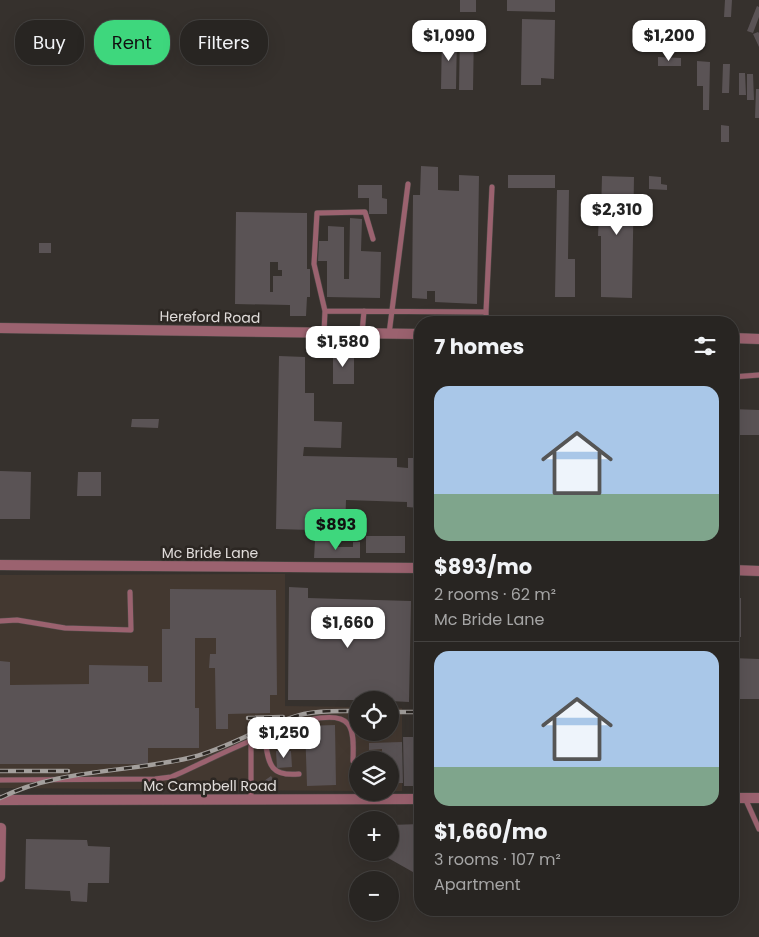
<!DOCTYPE html>
<html lang="en">
<head>
<meta charset="utf-8">
<style>
  body { margin:0; font-family:Poppins,sans-serif; background:#302d2a; color:#f1f3f6; height:100vh; display:flex; flex-direction:column; font-size:19px; white-space:nowrap }
  * { box-sizing:border-box; margin:0 }
  p { font-size:16px; color:#a5a5a5 }
  .icon { flex:none; width:28px; height:28px; fill:none; stroke:currentColor; stroke-width:2; stroke-linecap:round; stroke-linejoin:round }
  .map { position:relative; flex:1; overflow:hidden }
  .panel { position:absolute; left:414px; top:316px; width:325px; height:600px; display:flex; flex-direction:column; background:#282522; border-radius:20px; box-shadow:0 5px 20px #0002,0 0 0 1px #444240 }
  .panel>* { flex:none }
  .top-card { position:absolute; left:15px; top:20px; width:324px; height:45px; display:flex; gap:10px }
  .fabs { position:absolute; left:349px; top:691px; display:grid; gap:10px }
  .fabs a { display:grid; place-items:center; width:50px; height:50px; border-radius:50%; background:#282522; box-shadow:0 5px 20px #0002,0 0 0 1px #444240; font-size:25px }
  .price { position:absolute; translate:-50% -42px; padding:0 11px; border-radius:10px; background:#fff; color:#222; font-size:16px; line-height:32px; filter:drop-shadow(0 1px 2px #0008) }
  .price::after { content:''; position:absolute; left:50%; top:30px; width:15px; height:11px; margin-left:-8px; background:inherit; clip-path:polygon(0 0,100% 0,50% 100%) }
  .price.selected { background:#3ed77d; color:#111 }
  ul { padding:0; list-style:none }
  li { display:grid; align-content:center; gap:10px; height:265px; padding:0 20px }
  li+li { border-top:1px solid #444240 }
  li span { display:grid; place-items:center; height:155px; border-radius:15px; color:#555 }
  li>.icon { margin-inline-start:auto }
  span .icon { width:90px; height:90px; fill:#fffc; stroke-width:1 }
  li b { font-size:21px }
  h2 { display:flex; justify-content:space-between; align-items:center; height:60px; padding:0 20px; font-size:21px }
  .tag { padding:0 18px; border-radius:20px; background:#282522; box-shadow:0 5px 20px #0002,0 0 0 1px #444240; font-size:18px; line-height:45px }
  .tag.selected { background:#3ed77d; color:#111 }
  .map>svg:first-child { display:block }
  .built { fill:#433830 }
  .building { fill:#5a5355; fill-rule:evenodd }
  .lines { fill:none; stroke-linecap:round; stroke-linejoin:round }
  .service-casing { stroke:#514c49; stroke-width:6 }
  .minor-casing { stroke:#514c49; stroke-width:11 }
  .tertiary-casing { stroke:#514c49; stroke-width:11 }
  .service { stroke:#9b626f; stroke-width:5 }
  .minor { stroke:#9b626f; stroke-width:10 }
  .tertiary { stroke:#9b626f; stroke-width:10 }
  .rail-casing { stroke:#a39f9c; stroke-width:4.5 }
  .rail { stroke:#2c2723; stroke-width:2.5; stroke-dasharray:8; stroke-linecap:butt }
  .labels { text-anchor:middle; dominant-baseline:central; stroke-width:5; stroke-linejoin:round; paint-order:stroke }
  .street-label { font-size:14px; fill:#e0dcda; stroke:#2c2723 }
</style>
</head>
<body>
<div class="map">
<svg width="759" height="937" viewBox="0 0 759 937">
  <rect width="100%" height="100%" fill="#36312d"/>
  <path class="built" d="M285,574V706L357,707L358,732H390V707L402,708V791H390V760H358L357,791L0,788V575Z"/>
  <path class="building" d="M460,0H476V12H460Z
    M507,0H555V12L507,11Z
    M725,0H732L731,17H724Z
    M757,6L759,7V17L753,33L747,31Z
    M522,19L555,20L554,79L541,78V85H521Z
    M460,29H474L473,90H459Z
    M758,32L759,33V47L753,34Z
    M442,34H457L456,89H441Z
    M658,57L681,58V66H658Z
    M697,61L710,62L709,110H703V86H697Z
    M723,64H730L729,93H722Z
    M739,73H745L746,95H739Z
    M747,74H753L754,100H747Z
    M756,89H759V118H755Z
    M721,125L729,126V142H721Z
    M421,166L438,167V190L459,191V175L479,176L477,304L435,302V291H427V299L412,298L413,195H420Z
    M508,175H555V188H508Z
    M602,176L634,177L632,298L601,297V236H598L599,214H601Z
    M649,176L661,177V184L667,185V190L649,189Z
    M358,185H382V198L387,199V214H369V198H358Z
    M557,190H569L568,259H575V297H555Z
    M236,212L307,213V269H310V297H307L306,316H290V305L235,304ZM270,262H278V270H282V276H273V292H270Z
    M350,218L362,219L361,251L381,252L380,298L327,297V261H318L319,241H328V226L344,227V279H349Z
    M39,243H51V253H39Z
    M333,351L354,352V384H333Z
    M279,356L305,357V393H314V421L342,422L341,448L304,447L303,456L397,458V467L408,468V458H420V508L407,507V502L346,500L345,531L276,529Z
    M732,409L759,410V435H732Z
    M132,419H159L158,428L131,427Z
    M0,471L31,472L30,519H0Z
    M78,472H101V496H77Z
    M366,536H405V553H366Z
    M315,541H334V547H353V542H360V558H314Z
    M289,587L308,588V598L411,601L409,702L390,701V700H288Z
    M170,589L276,590L277,695H270V713L228,714V729H216L215,668H209L210,654H216V638H195V708H199V748H148V764H0V661L10,662V685L89,684V665L148,666V682H162V629H170Z
    M732,598H741V637H732Z
    M732,658L759,659V699H732Z
    M335,725L336,785L307,786L305,726Z
    M403,737H420L418,786H404Z
    M402,742L403,783H390V760H382V749L369,750V743Z
    M276,751H291L292,767L277,768Z
    M271,776L277,785L270,789L264,781Z
    M420,824V876L381,854L378,861L368,855L370,852H390V825Z
    M26,839L87,840L88,846L110,847L109,883H88L87,902L71,901L70,891L25,889Z"/>
  <g class="lines">
    <defs>
      <path id="service" d="M325,311L314,264L317,213L365,212L373,239
        M486,312L492,187
        M324,332L325,311L486,312V322
        M362,333L364,311
        M389,334L408,184
        M732,377L759,375
        M0,621L17,620L65,628L131,630L130,592
        M264,735C269,761 267,777 299,774
        M251,741V799
        M0,780L155,779L171,777C200,766 325,696 348,724C355,732 353,751 353,761
        M745,798L759,829"/>
      <path id="minor" d="M0,328L420,334
        M732,338L759,339
        M732,798H759
        M0,800L420,799
        M0,877L1,828"/>
      <path id="tertiary" d="M0,565L420,568
        M732,570L759,571"/>
    </defs>
    <use href="#service" class="service-casing"/>
    <use href="#minor" class="minor-casing"/>
    <use href="#tertiary" class="tertiary-casing"/>
    <use href="#service" class="service"/>
    <use href="#minor" class="minor"/>
    <use href="#tertiary" class="tertiary"/>
    <defs>
      <path id="rail" d="M390,712H420
        M248,718L283,717
        M0,771H68
        M0,798C60,768 130,773 193,757C232,747 266,723 304,714C322,710 340,711 358,711"/>
    </defs>
    <use href="#rail" class="rail-casing"/>
    <use href="#rail" class="rail"/>
  </g>
  <g class="labels">
    <g class="street-label">
      <text transform="translate(210 317) rotate(1)">Hereford Road</text>
      <text x="210" y="553">Mc Bride Lane</text>
      <text x="210" y="786">Mc Campbell Road</text>
    </g>
  </g>
</svg>
<div class="fabs">
<a><svg class="icon" aria-label="locate" viewBox="0 0 24 24"><circle cx="12" cy="12" r="6"/><path d="M12 2v4M12 18v4M2 12h4M18 12h4"/></svg></a>
<a><svg class="icon" aria-label="layers" viewBox="0 0 24 24"><path d="M12 4l9 5-9 5-9-5zM3 14l9 5 9-5"/></svg></a>
<a>+</a>
<a>−</a>
</div>
<b class="price" style="left:449px;top:62px">$1,090</b>
<b class="price" style="left:669px;top:62px">$1,200</b>
<b class="price" style="left:617px;top:236px">$2,310</b>
<b class="price" style="left:343px;top:368px">$1,580</b>
<b class="price selected" style="left:336px;top:551px">$893</b>
<b class="price" style="left:348px;top:649px">$1,660</b>
<b class="price" style="left:284px;top:759px">$1,250</b>
<div class="top-card">
<a class="tag">Buy</a>
<a class="tag selected">Rent</a>
<a class="tag">Filters</a>
</div>
<section class="panel">
<h2>7 homes<svg class="icon" aria-label="filters" viewBox="0 0 24 24"><path d="M4 7h16M4 17h16"/><circle cx="9" cy="7" r="2"/><circle cx="15" cy="17" r="2"/></svg></h2>
<ul>
<li><span style="background:linear-gradient(#a9c7e8 70%,#7fa58c 0)"><svg class="icon" aria-label="home" viewBox="0 0 24 24"><path d="M3 11l9-7 9 7M6 9v11h12V9"/></svg></span><div><b>$893/mo</b><p>2 rooms · 62 m²</p><p>Mc Bride Lane</p></div></li>
<li><span style="background:linear-gradient(#a9c7e8 75%,#7fa58c 0)"><svg class="icon" aria-label="home" viewBox="0 0 24 24"><path d="M3 11l9-7 9 7M6 9v11h12V9"/></svg></span><div><b>$1,660/mo</b><p>3 rooms · 107 m²</p><p>Apartment</p></div></li>
</ul>
</section>
</div>
</body>
</html>
